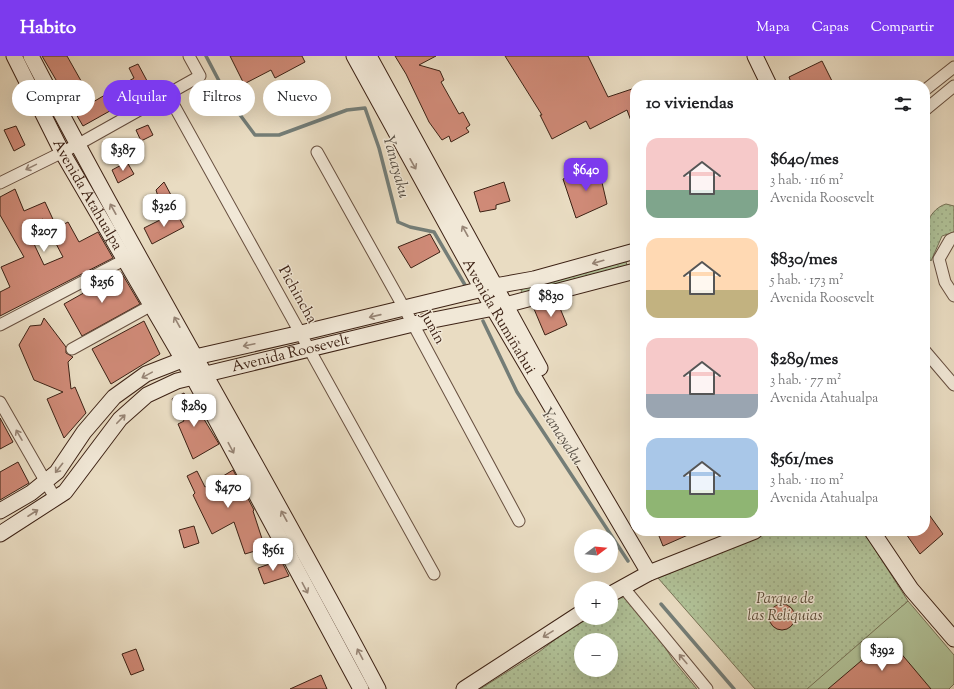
<!DOCTYPE html>
<html lang="es">
<head>
<meta charset="utf-8">
<style>
  body { margin:0; font-family:"Sorts Mill Goudy",serif; background:#f6f6f6; color:#202124; height:100vh; display:flex; flex-direction:column; font-size:15px; white-space:nowrap }
  * { box-sizing:border-box; margin:0 }
  p { font-size:13px; color:#757577 }
  .icon { flex:none; width:22px; height:22px; fill:none; stroke:currentColor; stroke-width:2; stroke-linecap:round; stroke-linejoin:round }
  .map { position:relative; flex:1; overflow:hidden }
  .details { position:absolute; left:630px; top:24px; width:300px; height:456px; display:flex; flex-direction:column; background:#fff; border-radius:16px; box-shadow:0 4px 16px #0002 }
  .details>* { flex:none }
  .banner { position:absolute; left:12px; top:24px; width:380px; height:36px; display:flex; gap:8px }
  .needle { width:26px; rotate:74deg }
  .tools { position:absolute; left:574px; top:473px; display:grid; gap:8px }
  .tools a { display:grid; place-items:center; width:44px; height:44px; border-radius:50%; background:#fff; box-shadow:0 4px 16px #0002; font-size:20px }
  .price { position:absolute; translate:-50% -34px; padding:0 9px; border-radius:8px; background:#fff; color:#222; font-size:13px; line-height:26px; filter:drop-shadow(0 1px 2px #0008) }
  .price::after { content:''; position:absolute; left:50%; top:24px; width:12px; height:9px; margin-left:-6px; background:inherit; clip-path:polygon(0 0,100% 0,50% 100%) }
  .price.selected { background:#7c3aed; color:#fff }
  ul { padding:0; list-style:none }
  li { display:flex; align-items:center; gap:12px; height:100px; padding:0 16px }
  li span { display:grid; place-items:center; flex:none; width:112px; height:80px; border-radius:12px; color:#555 }
  li>.icon { margin-inline-start:auto }
  span .icon { width:48px; height:48px; fill:#fffc; stroke-width:1 }
  li b { font-size:17px }
  h2 { display:flex; justify-content:space-between; align-items:center; height:48px; padding:0 16px; font-size:17px }
  .pill { padding:0 14px; border-radius:18px; background:#fff; box-shadow:0 4px 16px #0002; font-size:14px; line-height:36px }
  .pill.selected { background:#7c3aed; color:#fff }
  header { display:flex; align-items:center; gap:24px; box-sizing:border-box; height:56px; padding:0 20px; background:#7c3aed; color:#fff }
  header strong { font-size:19px }
  nav { display:flex; gap:22px; margin-inline-start:auto; font-size:14px }
  .map>svg:first-child { display:block }
  .grass { fill:#b1c298; stroke:#777256 }
  .park { fill:url(#park-dots); stroke:#777256; fill-rule:evenodd }
  .lines { fill:none; stroke-linecap:round; stroke-linejoin:round }
  .stream { stroke:#747d77; stroke-width:3.5 }
  .building { fill:#cf8a77; stroke:#3d2215; fill-rule:evenodd }
  .street-casing { stroke:#685040; stroke-width:13 }
  .secondary-casing { stroke:#3d2215; stroke-width:17 }
  .street { stroke:#f1e8d7; stroke-width:11 }
  .secondary { stroke:#f1e8d7; stroke-width:15 }
  .oneway { stroke:#978576 }
  .labels { text-anchor:middle; dominant-baseline:central; stroke-width:3; stroke-linejoin:round; paint-order:stroke }
  .street-label { font-size:15px; fill:#3d2215; stroke:#f1e8d7 }
  .park-label { font-size:15px; font-style:italic; fill:#5a4a36; stroke:#f1e8d7 }
  .water-label { font-size:16px; font-style:italic; fill:#585046; stroke:#f1e8d7 }
</style>
</head>
<body>
<header>
<strong>Habito</strong>
<nav><a>Mapa</a><a>Capas</a><a>Compartir</a></nav>
</header>
<div class="map">
<svg width="954" height="633" viewBox="0 0 954 633">
  <defs>
    <pattern id="park-dots" width="8" height="8" patternUnits="userSpaceOnUse"><rect width="8" height="8" fill="#b1c298"/><path d="M2 2h.1M6 6h.1" fill="none" stroke="#99a682" stroke-width="1.8" stroke-linecap="round"/></pattern>
  </defs>
  <rect width="100%" height="100%" fill="#e9dcc2"/>
  <filter id="stains"><feTurbulence type="fractalNoise" baseFrequency=".005" numOctaves="4"/><feColorMatrix values="0 0 0 0 .2 0 0 0 0 .09 0 0 0 0 .02 0 0 0 .5 -.17"/></filter>
  <radialGradient id="worn" r=".72"><stop offset=".6" stop-color="#630" stop-opacity="0"/><stop offset="1" stop-color="#630" stop-opacity=".3"/></radialGradient>
  <path class="grass" d="M908,545L954,599V628L949,633H804Z"/>
  <path class="park" d="M946,148L954,150V176L942,180L931,205C917,188 925,154 946,148Z
    M625,202L628,213L522,240L521,233Z
    M773,475H863L908,545L807,633H755L658,522Z
    M626,529L673,604L697,633H480L539,596L583,562H611V541ZM581,584H611V614H581Z"/>
  <g class="lines">
    <path class="stream" d="M206,0L229,44L255,79H279L347,54L365,52L379,92L398,166L410,171L434,176L465,229
      M483,265L517,336L628,505
      M661,548L734,633"/>
  </g>
  <path class="building" d="M42,0H67L93,46L134,22L129,12L138,8L153,36L144,40L142,37L83,70Z
    M230,0H302L305,6L275,22L271,14L244,28Z
    M395,0H436L419,9L440,15L444,24L441,26L459,58L463,56L470,69L466,72L469,76L451,86L449,80L442,84L429,66L406,18Z
    M505,0H588L608,41L635,32V73H634L627,54L590,73L586,65L552,83L540,59H542Z
    M822,5L834,29H792L789,21Z
    M148,69L153,79L141,85L136,74Z
    M16,70L25,89L14,95L4,74Z
    M127,106L134,118L118,127L112,114Z
    M595,113L600,118L607,148L576,162L563,123Z
    M164,126L171,139L160,147L156,134Z
    M504,126L510,145L496,149V153L480,156L474,136Z
    M15,133L24,155L45,146L57,172L68,166L79,186L98,176L113,202L0,260V236L10,231L1,211L24,201L0,159V141ZM43,163L63,201L44,209L26,171Z
    M176,156L184,171L152,188L144,172Z
    M430,178L440,196L411,212L398,191Z
    M121,216L140,248L82,280L64,248Z
    M557,245L567,269L545,279L534,253Z
    M44,262L66,291V297L73,301L68,306L71,333L75,331L86,357L64,382L47,343L63,336L34,324L19,289L30,270L41,269Z
    M144,265L160,298L111,328L92,293Z
    M184,337L195,358L199,355L219,388L193,403L178,368L184,365L172,343Z
    M0,362L13,386L0,393Z
    M18,406L29,427L0,444V416Z
    M233,414L254,454L253,455L265,492L245,498L234,466L212,478L193,439L195,437L187,420L197,415L205,431Z
    M925,453L943,478L920,498L904,475H925Z
    M194,470L199,487L184,492L179,474Z
    M657,475H697L663,490Z
    M281,504L289,520L264,528L258,512Z
    M769 561a13 13 0 1 1 26 0a13 13 0 1 1-26 0Z
    M888,582L931,633H828Z
    M136,593L144,614L131,619L122,598Z
    M321,619L327,633H290Z"/>
  <g class="lines">
    <defs>
      <path id="street" d="M925,34L954,11
        M167,37L434,518
        M925,54L954,30
        M317,96L413,268L519,465
        M0,127L77,89L200,20L189,0
        M954,182L950,184L939,203L945,226L954,240
        M0,269L124,204
        M72,293L150,250
        M925,295L954,329
        M0,346L55,442
        M623,531L707,633"/>
      <g id="secondary">
        <path id="s1" d="M14,0L62,96L193,321L361,633"/>
        <path d="M31,0C142,214 266,420 378,633"/>
        <path id="s2" d="M354,0L482,233L649,517"/>
        <path d="M369,0L540,312"/>
        <path d="M755,0L769,29"/>
        <path d="M0,455L31,437L57,416L84,376L114,341L146,318L182,304L301,277L495,230L534,223L635,195"/>
        <path d="M872,475L911,533L954,583"/>
        <path id="s3" d="M0,478L65,436L120,363L147,339L177,325L413,268L494,252L635,215"/>
        <path d="M611,538L649,517L755,475"/>
        <path d="M464,633L581,557"/>
      </g>
    </defs>
    <use href="#street" class="street-casing"/>
    <use href="#secondary" class="secondary-casing"/>
    <use href="#street" class="street"/>
    <use href="#secondary" class="secondary"/>
  </g>
  <defs><path id="oneway-shaft" d="M-6 0H5M1.5-3L5.5 0L1.5 3" fill="none" stroke-width="1.6" stroke-linecap="round" stroke-linejoin="round"/></defs>
  <g class="oneway">
    <use href="#oneway-shaft" transform="translate(413 108) rotate(61)"/>
    <use href="#oneway-shaft" transform="translate(31 111) rotate(154)"/>
    <use href="#oneway-shaft" transform="translate(113 153) rotate(-119)"/>
    <use href="#oneway-shaft" transform="translate(465 175) rotate(-119)"/>
    <use href="#oneway-shaft" transform="translate(598 206) rotate(164)"/>
    <use href="#oneway-shaft" transform="translate(375 260) rotate(167)"/>
    <use href="#oneway-shaft" transform="translate(177 266) rotate(-119)"/>
    <use href="#oneway-shaft" transform="translate(249 289) rotate(168)"/>
    <use href="#oneway-shaft" transform="translate(147 319) rotate(151)"/>
    <use href="#oneway-shaft" transform="translate(121 363) rotate(-46)"/>
    <use href="#oneway-shaft" transform="translate(19 379) rotate(-120)"/>
    <use href="#oneway-shaft" transform="translate(231 392) rotate(62)"/>
    <use href="#oneway-shaft" transform="translate(59 412) rotate(128)"/>
    <use href="#oneway-shaft" transform="translate(33 457) rotate(-33)"/>
    <use href="#oneway-shaft" transform="translate(284 460) rotate(-119)"/>
    <use href="#oneway-shaft" transform="translate(305 532) rotate(62)"/>
    <use href="#oneway-shaft" transform="translate(548 578) rotate(148)"/>
    <use href="#oneway-shaft" transform="translate(360 598) rotate(-118)"/>
    <use href="#oneway-shaft" transform="translate(683 603) rotate(-130)"/>
  </g>
  <g class="labels">
    <g class="street-label">
      <text stroke="none"><textPath href="#s1" startOffset="157">Avenida Atahualpa</textPath></text>
      <text transform="translate(297 239) rotate(61)">Pichincha</text>
      <text stroke="none"><textPath href="#s2" startOffset="298">Avenida Rumiñahui</textPath></text>
      <text transform="translate(432 272) rotate(61)">Junín</text>
      <text stroke="none"><textPath href="#s3" startOffset="355">Avenida Roosevelt</textPath></text>
    </g>
    <g class="park-label">
      <text x="785" y="543">Parque de<tspan x="785" dy="17">las Reliquias</tspan></text>
    </g>
    <g class="water-label">
      <text transform="translate(395 111) rotate(75)">Yanayaku</text>
      <text transform="translate(561 381) rotate(57)">Yanayaku</text>
    </g>
  </g>
  <rect width="100%" height="100%" filter="url(#stains)"/>
  <rect width="100%" height="100%" fill="url(#worn)"/>
</svg>
<div class="tools">
<a><svg class="needle" viewBox="-14 -14 28 28"><path d="M0-13l5 13h-10z" fill="#e53935"/><path d="M0 13l5-13h-10z" fill="#757577"/></svg></a>
<a>+</a>
<a>−</a>
</div>
<b class="price" style="left:123px;top:116px">$387</b>
<b class="price selected" style="left:586px;top:136px">$640</b>
<b class="price" style="left:164px;top:172px">$326</b>
<b class="price" style="left:44px;top:197px">$207</b>
<b class="price" style="left:102px;top:248px">$256</b>
<b class="price" style="left:551px;top:262px">$830</b>
<b class="price" style="left:194px;top:372px">$289</b>
<b class="price" style="left:228px;top:453px">$470</b>
<b class="price" style="left:273px;top:516px">$561</b>
<b class="price" style="left:882px;top:616px">$392</b>
<div class="banner">
<a class="pill">Comprar</a>
<a class="pill selected">Alquilar</a>
<a class="pill">Filtros</a>
<a class="pill">Nuevo</a>
</div>
<section class="details">
<h2>10 viviendas<svg class="icon" aria-label="filters" viewBox="0 0 24 24"><path d="M4 7h16M4 17h16"/><circle cx="9" cy="7" r="2"/><circle cx="15" cy="17" r="2"/></svg></h2>
<ul>
<li><span style="background:linear-gradient(#f6c9c9 65%,#7fa58c 0)"><svg class="icon" aria-label="home" viewBox="0 0 24 24"><path d="M3 11l9-7 9 7M6 9v11h12V9"/></svg></span><div><b>$640/mes</b><p>3 hab. · 116 m²</p><p>Avenida Roosevelt</p></div></li>
<li><span style="background:linear-gradient(#ffd9b3 65%,#c2b280 0)"><svg class="icon" aria-label="home" viewBox="0 0 24 24"><path d="M3 11l9-7 9 7M6 9v11h12V9"/></svg></span><div><b>$830/mes</b><p>5 hab. · 173 m²</p><p>Avenida Roosevelt</p></div></li>
<li><span style="background:linear-gradient(#f6c9c9 70%,#9aa5b1 0)"><svg class="icon" aria-label="home" viewBox="0 0 24 24"><path d="M3 11l9-7 9 7M6 9v11h12V9"/></svg></span><div><b>$289/mes</b><p>3 hab. · 77 m²</p><p>Avenida Atahualpa</p></div></li>
<li><span style="background:linear-gradient(#a9c7e8 65%,#8fb573 0)"><svg class="icon" aria-label="home" viewBox="0 0 24 24"><path d="M3 11l9-7 9 7M6 9v11h12V9"/></svg></span><div><b>$561/mes</b><p>3 hab. · 110 m²</p><p>Avenida Atahualpa</p></div></li>
</ul>
</section>
</div>
</body>
</html>
